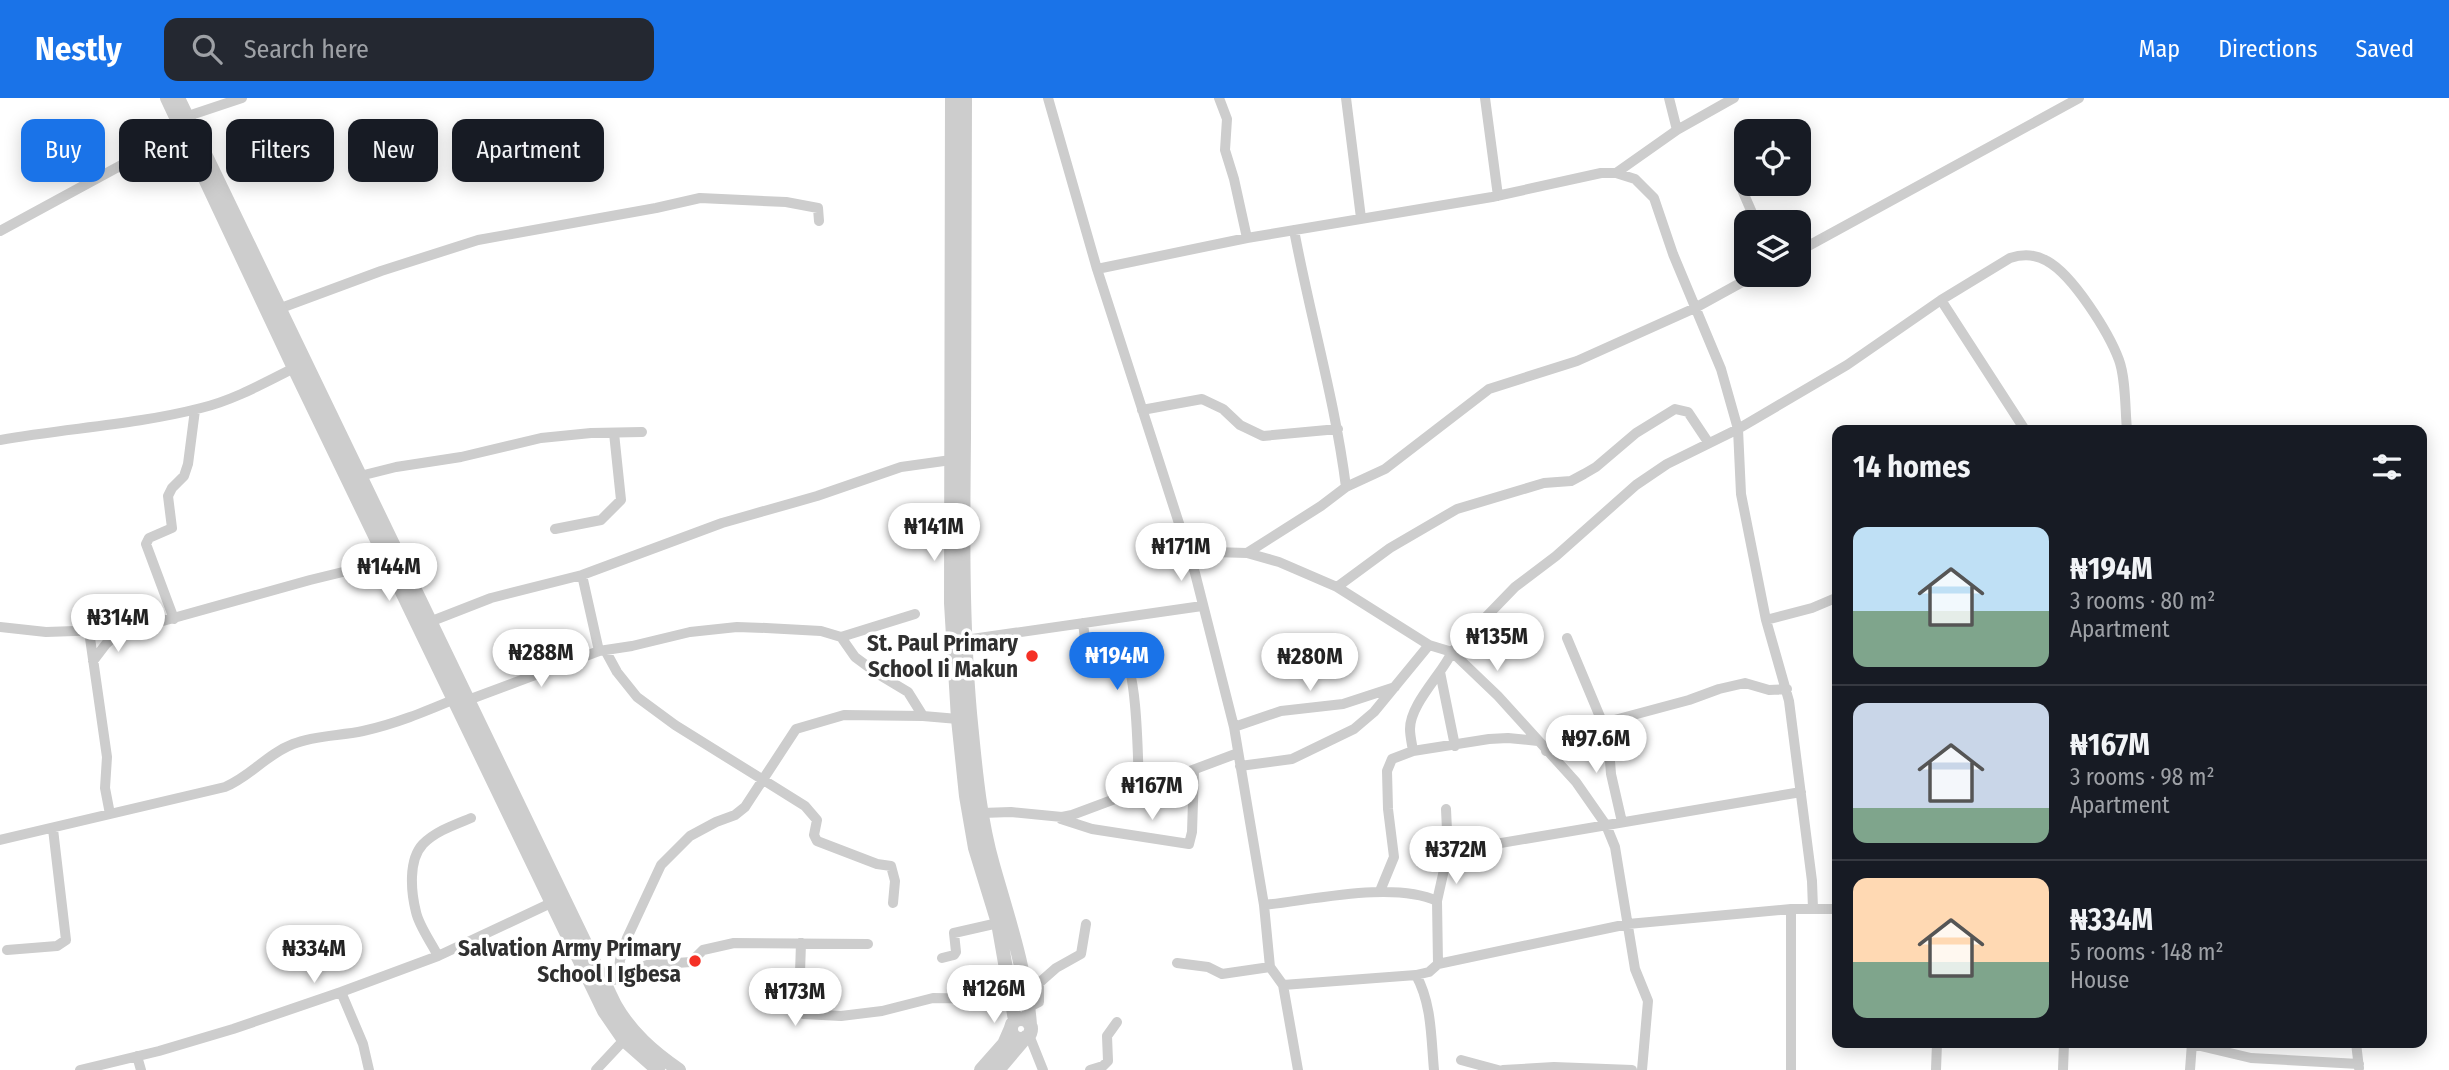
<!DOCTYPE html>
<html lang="en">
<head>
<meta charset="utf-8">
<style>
  body { margin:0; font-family:"Fira Sans Condensed",sans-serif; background:#242831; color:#f1f3f6; height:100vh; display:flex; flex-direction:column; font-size:26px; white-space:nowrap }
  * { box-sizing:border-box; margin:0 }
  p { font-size:23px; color:#9ea1a6 }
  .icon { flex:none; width:38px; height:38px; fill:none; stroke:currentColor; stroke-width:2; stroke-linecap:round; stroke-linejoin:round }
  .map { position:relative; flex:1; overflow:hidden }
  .panel { position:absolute; left:1832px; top:327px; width:595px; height:623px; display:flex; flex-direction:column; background:#171b24; border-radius:14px; box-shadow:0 4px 18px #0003 }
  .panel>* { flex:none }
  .guide { position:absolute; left:21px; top:21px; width:665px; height:63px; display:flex; gap:14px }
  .fabs { position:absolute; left:1734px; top:21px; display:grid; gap:14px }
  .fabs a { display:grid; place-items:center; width:77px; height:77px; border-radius:14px; background:#171b24; box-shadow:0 4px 18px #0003; font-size:35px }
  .price { position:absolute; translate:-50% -60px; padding:0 16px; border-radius:24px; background:#fff; color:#222; font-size:23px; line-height:46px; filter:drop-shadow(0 2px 4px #0008) }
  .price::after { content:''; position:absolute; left:50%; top:42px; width:21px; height:16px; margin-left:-10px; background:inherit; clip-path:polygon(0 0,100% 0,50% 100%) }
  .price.current { background:#1a73e8; color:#fff }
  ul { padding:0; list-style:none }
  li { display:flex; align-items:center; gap:21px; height:175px; padding:0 21px }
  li+li { border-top:2px solid #363941 }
  li span { display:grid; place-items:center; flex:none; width:196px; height:140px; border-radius:14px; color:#555 }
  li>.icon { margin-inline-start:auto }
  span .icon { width:84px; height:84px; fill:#fffc; stroke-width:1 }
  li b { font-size:30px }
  h2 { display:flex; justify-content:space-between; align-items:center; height:84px; padding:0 21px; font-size:30px }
  .chip { padding:0 24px; border-radius:14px; background:#171b24; box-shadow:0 4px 18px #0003; font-size:24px; line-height:63px }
  .chip.current { background:#1a73e8; color:#fff }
  header { display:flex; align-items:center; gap:42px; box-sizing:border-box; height:98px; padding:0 35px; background:#1a73e8; color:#fff }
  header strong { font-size:33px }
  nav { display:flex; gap:38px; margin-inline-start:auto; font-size:24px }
  .search { width:490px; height:63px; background:#242831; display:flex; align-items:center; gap:18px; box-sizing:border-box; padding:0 24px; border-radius:14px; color:#9ea1a6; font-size:26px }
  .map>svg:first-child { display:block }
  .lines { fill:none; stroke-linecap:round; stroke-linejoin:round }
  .minor { stroke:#cdcdcd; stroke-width:10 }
  .tertiary { stroke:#cdcdcd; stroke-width:14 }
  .poi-dot { fill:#f53025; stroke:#fff; stroke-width:2.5 }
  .labels { text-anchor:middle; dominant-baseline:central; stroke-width:7; stroke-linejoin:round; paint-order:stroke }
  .poi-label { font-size:23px; font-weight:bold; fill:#303030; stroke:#fff; text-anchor:end }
</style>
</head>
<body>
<header>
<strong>Nestly</strong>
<div class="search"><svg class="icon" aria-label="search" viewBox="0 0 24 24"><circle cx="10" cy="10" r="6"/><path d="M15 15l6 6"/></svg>Search here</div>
<nav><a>Map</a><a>Directions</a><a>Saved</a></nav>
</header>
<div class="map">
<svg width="2449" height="972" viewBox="0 0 2449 972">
  <rect width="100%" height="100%" fill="#fff"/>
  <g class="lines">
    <path class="minor" d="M1048,0L1097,171L1195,475L1234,629L1264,807L1270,869L1283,887L1298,972
      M1219,0L1227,21L1225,52L1234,81L1247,140
      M1346,0L1361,120
      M1485,0L1498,98
      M1669,0L1677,32
      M188,18L242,0
      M1616,75L1677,32L1734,0
      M1743,94L1756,124
      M1294,132C1310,218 1335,302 1346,389
      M0,133L129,63L184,37
      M1799,153L2079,0
      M1097,171L1247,140L1492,99L1601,75H1616L1635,81L1654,100L1673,156L1721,271L1738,331L1741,396L1766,522L1789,603L1812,783L1813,811
      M1941,202L2025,332
      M281,210L381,173L478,142L656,110L700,100L786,104L818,110L819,123
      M1142,312L1202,301L1223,311L1240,327L1263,338L1338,331
      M0,342C67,330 135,327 201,310C234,302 264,285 294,270
      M360,378L396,369L461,359L541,340L591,335L642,334
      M555,431L601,422L621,402L614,335
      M1247,455L1321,408L1346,389L1385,371L1489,291L1577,263L1695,210L1755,177
      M1190,458L1213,454L1247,455L1279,464L1337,489L1429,547L1452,554L1498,598L1576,684L1606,727L1615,749L1635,871L1648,903L1642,972
      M582,477L599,553
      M1337,489L1390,450L1457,411L1544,385L1571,383L1584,376L1596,369L1636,335L1675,311L1688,314L1708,344
      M174,521L146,446L149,440L172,430L168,398L172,390L184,378L188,366L195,312
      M1766,522L1812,510L1838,499
      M432,523L491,500L582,477L722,425L817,398L901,369L951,362
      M1083,525L1086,549L1089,554C1099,557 1113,553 1122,558C1138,567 1138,671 1139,692
      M0,529L46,534L134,531L310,482L388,463
      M89,533L107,659L105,690L110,716
      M841,539L915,516
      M1567,540L1603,626
      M965,542L1202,508
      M605,552L617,574L637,599L675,627L805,708L817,722L814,737L817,743L877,766L891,768L895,783L893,805
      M93,563L106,546L122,532
      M1440,574L1455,648
      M468,602L599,553L632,548L690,534L737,529L766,530L821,533L841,539L855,559L878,576L908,594L923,618
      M1607,624L1611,676L1622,724
      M1234,629L1281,613L1343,606L1395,589
      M1413,653C1412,646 1410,638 1410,631C1410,606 1442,576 1452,554L1515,489L1556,458L1636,387L1667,366L1738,331L1847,267L1941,202L2010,160C2022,156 2035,156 2047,163C2073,177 2109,235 2119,262C2126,281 2125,312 2127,332
      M1546,653L1607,624L1689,602L1719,591L1745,585L1769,592L1787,591
      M1240,668L1292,661L1354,631L1374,614L1429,547
      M982,715L1011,714L1062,719L1072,717L1238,655
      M1062,719L1061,721L1092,731L1189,746L1192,734L1194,673
      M0,742L225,689C251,678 267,656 293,646C316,637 340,638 363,633C395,626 424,614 455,601
      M1448,754L1801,694
      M1380,793L1394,759L1388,711L1387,673L1392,661L1413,653L1489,641L1508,640L1538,643
      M1264,807C1312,802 1393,783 1437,803
      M801,845L799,905L803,916L841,918L882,913L933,900L991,901
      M7,852L57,848L66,842L53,731
      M438,858C431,844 419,828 416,814C411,794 408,762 423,746C436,733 454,727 471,720
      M942,860L954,857L956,854L954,835L998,825
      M1177,865L1208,869L1222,876L1270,869
      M1438,866L1437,803L1448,754L1446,711
      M1416,877C1432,906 1431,940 1434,972
      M618,880L620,862L627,840L661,767L690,738L716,724L735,717L745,709L796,631L844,617L923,618L958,621
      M614,882L647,867L691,864L703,852L734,845L868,846
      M1283,887L1416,877L1429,874L1438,866L1628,826L1791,811H1838
      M341,894L363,946L369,972
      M1029,909L1039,904V885L1056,870L1081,856L1086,826
      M1029,937L1043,972
      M2356,945L2359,970
      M2192,946L2251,960L2359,966
      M137,958L141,972
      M1461,962L1498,972
      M80,972L159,953L233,931L341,894L438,858L551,805
      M596,972L624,942
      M1090,972L1103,968L1108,963L1107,938L1117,924
      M1503,972L1554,969L1632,972
      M1791,972V811
      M1936,972L1937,945
      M2063,972L2064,945
      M2190,972L2192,945"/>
    <path class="tertiary" d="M167,0L294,270L604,913L624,942L658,972
      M178,0L615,907C631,935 653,954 679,972
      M952,0L951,505L958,621L966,698L975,750L998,825L1015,922
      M965,0C965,113 964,226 964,339C963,431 962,523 970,615C975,665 979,718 993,767C1008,820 1026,871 1030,927
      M1011 931a10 10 0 1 1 20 0a10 10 0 1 1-20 0Z
      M981,972L1004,946L1011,930
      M998,972L1026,939"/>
  </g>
  <g class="poi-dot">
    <circle cx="1032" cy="558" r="7"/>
    <circle cx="695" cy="863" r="7"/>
  </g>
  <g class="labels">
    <g class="poi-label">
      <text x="1018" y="545">St. Paul Primary<tspan x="1018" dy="26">School Ii Makun</tspan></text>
      <text x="681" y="850">Salvation Army Primary<tspan x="681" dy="26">School I Igbesa</tspan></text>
    </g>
  </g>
</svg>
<div class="fabs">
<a><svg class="icon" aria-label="locate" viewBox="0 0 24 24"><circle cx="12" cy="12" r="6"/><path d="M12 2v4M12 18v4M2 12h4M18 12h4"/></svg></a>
<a><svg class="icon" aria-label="layers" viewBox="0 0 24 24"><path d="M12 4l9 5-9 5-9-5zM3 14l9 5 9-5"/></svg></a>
</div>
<b class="price" style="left:934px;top:465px">₦141M</b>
<b class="price" style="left:1181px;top:485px">₦171M</b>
<b class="price" style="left:389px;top:505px">₦144M</b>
<b class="price" style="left:118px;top:556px">₦314M</b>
<b class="price" style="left:1497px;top:575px">₦135M</b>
<b class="price" style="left:541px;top:591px">₦288M</b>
<b class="price current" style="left:1117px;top:594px">₦194M</b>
<b class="price" style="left:1310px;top:595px">₦280M</b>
<b class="price" style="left:1596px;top:677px">₦97.6M</b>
<b class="price" style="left:1152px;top:724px">₦167M</b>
<b class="price" style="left:1456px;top:788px">₦372M</b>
<b class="price" style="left:314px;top:887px">₦334M</b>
<b class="price" style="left:994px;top:927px">₦126M</b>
<b class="price" style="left:795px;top:930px">₦173M</b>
<div class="guide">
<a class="chip current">Buy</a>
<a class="chip">Rent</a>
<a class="chip">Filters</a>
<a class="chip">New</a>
<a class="chip">Apartment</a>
</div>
<section class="panel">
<h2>14 homes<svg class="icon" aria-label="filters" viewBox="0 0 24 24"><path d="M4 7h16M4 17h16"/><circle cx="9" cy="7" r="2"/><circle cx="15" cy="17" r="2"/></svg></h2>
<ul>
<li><span style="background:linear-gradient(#bfe0f5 60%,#7fa58c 0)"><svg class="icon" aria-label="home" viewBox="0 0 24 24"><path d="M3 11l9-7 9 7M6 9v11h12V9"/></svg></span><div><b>₦194M</b><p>3 rooms · 80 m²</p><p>Apartment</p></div></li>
<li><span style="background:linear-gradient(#c9d6e8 75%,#7fa58c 0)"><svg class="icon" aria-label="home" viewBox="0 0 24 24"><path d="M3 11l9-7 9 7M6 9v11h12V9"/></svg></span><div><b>₦167M</b><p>3 rooms · 98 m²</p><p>Apartment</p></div></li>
<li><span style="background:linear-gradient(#ffd9b3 60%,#7fa58c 0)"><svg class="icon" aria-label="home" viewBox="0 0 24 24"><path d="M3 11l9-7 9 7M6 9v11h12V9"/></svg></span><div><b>₦334M</b><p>5 rooms · 148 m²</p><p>House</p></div></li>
</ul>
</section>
</div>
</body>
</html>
